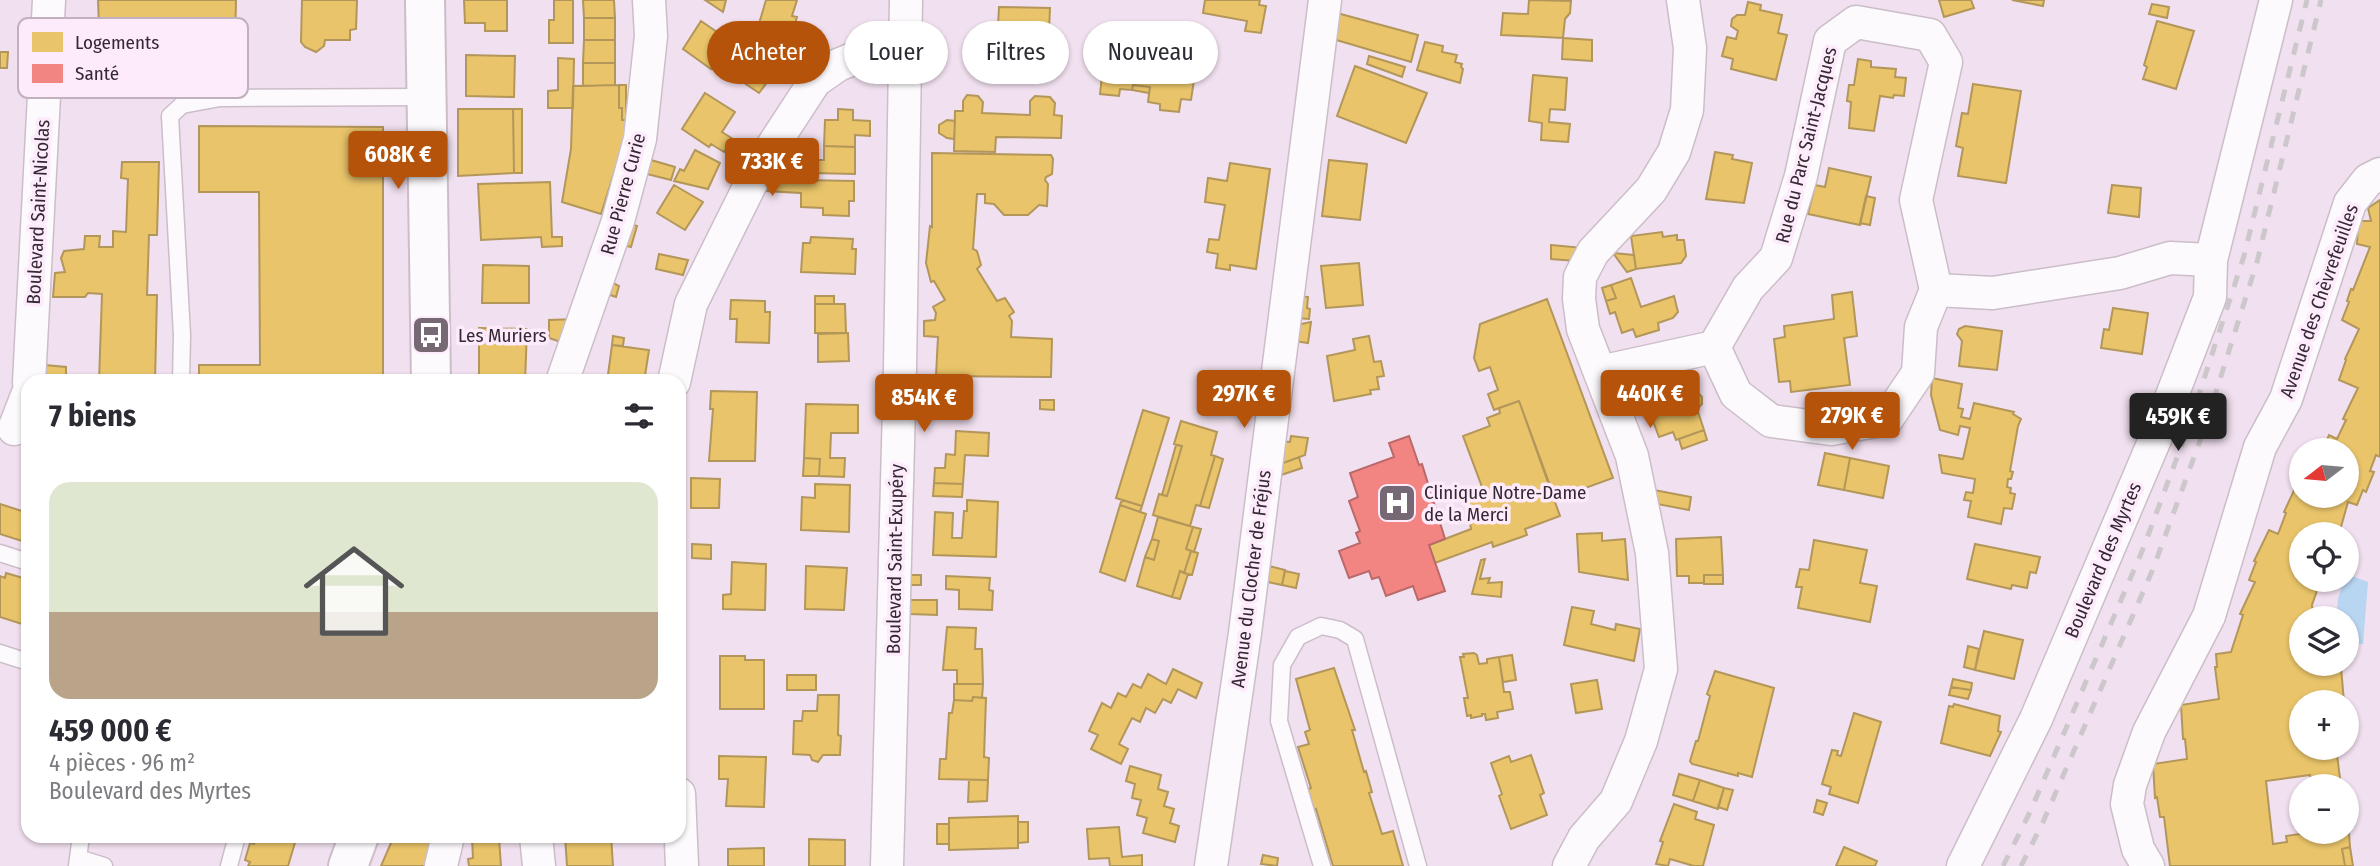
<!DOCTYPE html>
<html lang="fr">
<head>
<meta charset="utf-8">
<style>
  body { margin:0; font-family:"Fira Sans Condensed",sans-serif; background:#f2f2f3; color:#2b2b33; height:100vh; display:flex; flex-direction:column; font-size:26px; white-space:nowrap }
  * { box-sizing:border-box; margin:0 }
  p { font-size:23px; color:#7c7c81 }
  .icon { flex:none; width:38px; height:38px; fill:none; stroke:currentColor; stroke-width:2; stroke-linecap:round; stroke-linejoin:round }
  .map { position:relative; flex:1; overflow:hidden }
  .details { position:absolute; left:21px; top:374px; width:665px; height:469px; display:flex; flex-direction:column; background:#fff; border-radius:21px; box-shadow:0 2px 5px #0004 }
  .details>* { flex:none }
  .hud { position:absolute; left:707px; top:21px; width:665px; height:63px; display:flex; gap:14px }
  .needle { width:46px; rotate:254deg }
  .buttons { position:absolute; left:2289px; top:438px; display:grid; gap:14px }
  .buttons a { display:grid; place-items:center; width:70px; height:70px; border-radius:50%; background:#fff; box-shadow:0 2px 5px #0004; font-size:35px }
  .price { position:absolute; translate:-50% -60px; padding:0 16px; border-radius:7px; background:#b45309; color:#fff; font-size:23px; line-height:46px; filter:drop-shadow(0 2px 4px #0008) }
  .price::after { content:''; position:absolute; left:50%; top:42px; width:21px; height:16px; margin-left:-10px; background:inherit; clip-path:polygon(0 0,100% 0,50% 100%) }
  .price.selected { background:#222; color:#fff }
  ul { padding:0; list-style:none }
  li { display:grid; align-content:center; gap:14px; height:371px; padding:0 28px }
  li+li { border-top:2px solid #e1e1e2 }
  li span { display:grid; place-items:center; height:217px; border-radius:21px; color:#555 }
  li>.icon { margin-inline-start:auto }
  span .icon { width:126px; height:126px; fill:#fffc; stroke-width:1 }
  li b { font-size:30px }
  h2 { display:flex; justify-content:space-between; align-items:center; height:84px; padding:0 28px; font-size:30px }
  .tag { padding:0 24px; border-radius:32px; background:#fff; box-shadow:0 2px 5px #0004; font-size:24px; line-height:63px }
  .tag.selected { background:#b45309; color:#fff }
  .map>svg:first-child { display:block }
  .water { fill:#b8d5f2 }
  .homes { fill:#e9c46a; stroke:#b3965a; stroke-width:2 }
  .health { fill:#f28482; stroke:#b9696a; stroke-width:2 }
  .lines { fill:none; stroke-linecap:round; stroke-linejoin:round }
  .lane-casing { stroke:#cbbec9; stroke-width:19 }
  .street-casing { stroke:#cbbec9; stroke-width:35 }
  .secondary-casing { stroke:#cbbec9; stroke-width:42 }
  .lane { stroke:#fdfafd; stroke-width:16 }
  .street { stroke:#fdfafd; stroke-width:32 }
  .secondary { stroke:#fdfafd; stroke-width:38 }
  .rail { stroke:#ccc7cb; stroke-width:5; stroke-dasharray:12 12; stroke-linecap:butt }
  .labels { text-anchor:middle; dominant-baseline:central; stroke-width:7; stroke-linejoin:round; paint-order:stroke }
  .street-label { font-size:19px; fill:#342933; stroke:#fdebfb }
  .poi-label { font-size:19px; fill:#342933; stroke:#fdebfb; text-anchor:start }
  .key { fill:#fdebfb; stroke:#c1b1bf; stroke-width:2 }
  .key-label { font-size:19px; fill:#342933 }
</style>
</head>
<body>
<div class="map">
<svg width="2380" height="866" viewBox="0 0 2380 866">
  <rect width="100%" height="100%" fill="#f1e0ef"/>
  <path class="water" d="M2347,574L2368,582L2363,644L2347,645V618H2336L2338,599L2344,579H2347Z"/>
  <path class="homes" d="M98,0H236L235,44H224L223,56H185V44H174L156,62L157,75H166V83L157,91H136L128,83L127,36L118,26H99Z
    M302,0H357L356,29L350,30V40H325L324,46L316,52L305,47L301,42Z
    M464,0H507V31H485V23H465Z
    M554,0H573V43H549V20H554Z
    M583,0H614L615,18H584Z
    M705,0H726L723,12Z
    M766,0H797L792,16L797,17L791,38L758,27Z
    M1205,0H1260L1259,5L1266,6L1261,33L1245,31L1247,21L1203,13Z
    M1529,0L1571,1L1570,13L1565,19L1563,38L1501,35L1503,13L1528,14Z
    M1939,0H1971L1974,8L1944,17Z
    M2012,0H2044L2043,6Z
    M1748,2L1761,5L1760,10L1782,15L1778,33L1787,35L1776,80L1731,69L1733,59L1722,56L1727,37L1736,39L1738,31L1731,26L1732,19L1737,15H1745Z
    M2152,4L2169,7L2167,18L2149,14Z
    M999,7L1050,8L1049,32L1038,31L1037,47L1011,46L1012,33H1003L1004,26H998Z
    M1337,13L1418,35L1411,62L1333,39Z
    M584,18H615V40H584Z
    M701,21L730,41L711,69L683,49Z
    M2157,21L2194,31L2176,89L2143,79L2147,67L2144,65Z
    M1563,38L1592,40V61L1562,59Z
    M584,40H615V63H583Z
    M1101,40L1156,47V43L1187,46L1183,78L1194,80L1191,100L1181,99L1179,112L1160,110V104L1148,102L1150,87L1133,85L1132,90L1120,89L1119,96L1100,94L1104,57H1099Z
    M1425,42L1443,46L1442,52L1457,55L1455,62L1462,64L1461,67L1463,69L1460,83L1417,70Z
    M758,43L783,61L759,93L734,76Z
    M1187,46L1191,47L1187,79L1183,78Z
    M0,52H8L7,68H0Z
    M466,55L515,56L514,97L466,96Z
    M1369,56L1405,67L1402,77L1367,64Z
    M558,58L574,59L573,108H548V91L558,90Z
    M1858,59L1871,61V67L1896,69L1895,77L1906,78L1904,96L1894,95L1893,98L1880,96L1874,131L1849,128L1851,102L1847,101L1849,85H1854Z
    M583,63H615V85L583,86Z
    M1355,66L1427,93L1406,143L1337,116Z
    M1031,71L1045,72V80H1031Z
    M1533,75L1567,78L1565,110L1550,109L1549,122L1570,124L1568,142L1541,140L1542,123L1529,121Z
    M1973,84L2021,91L2006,183L1958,176L1963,148L1956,146L1962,113L1968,114Z
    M619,85V108H622V120H626V135L601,214L562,202L571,149L573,86Z
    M619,85H626V120H622V108H619Z
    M1133,85L1150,87L1149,93L1132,90Z
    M705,93L735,112L722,132L733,139L724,152L711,144L709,147L682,129Z
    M967,95L978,96L983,102L982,113L1030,115V101L1035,96L1050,97L1055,103L1054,115L1062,116L1061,138L996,137L995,152L954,151L955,111H963V101Z
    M458,109H513L514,173L458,176Z
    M513,109H522V173H514Z
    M838,109L853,110V120L870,121V136L855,135V147L824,146L825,120H838Z
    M947,120L955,121L954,139L947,138L939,133V125Z
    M199,126L383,127V382H199V365H260L259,192H199Z
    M824,146L855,147V174L812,173V160H824Z
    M695,150L720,163L708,189L674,181L680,169L684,171Z
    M1715,152L1733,155L1732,159L1752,163L1744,203L1706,199Z
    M932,153L1051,155L1053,159L1052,174L1046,177L1045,180L1048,184L1047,206L1039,205L1028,215H1004L994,204L985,203V194H977L973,249L977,251L981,265L977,269L997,301L1005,298L1014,312L1009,316L1012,321L1011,337L1052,339L1051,377L936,376L938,337L924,336V321L935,320L936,313L933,307L945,300L934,281L931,282L926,263L930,226L932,227Z
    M651,160L675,167L671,180L647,174Z
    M1329,160L1367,164L1360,220L1322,216Z
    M122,162H159L157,235H149L147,295H157L155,382H99L102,294L88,293L85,297H53L55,273L65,272L61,258L64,251L84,249L85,236H100L99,247H113V231L126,232L128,179L121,178Z
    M780,162H804L805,175L775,174Z
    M1230,163L1270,169L1256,269L1230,265V270L1216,268L1218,254L1207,252L1209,239L1219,240L1225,205L1205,202L1208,178L1227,181Z
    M1829,168L1871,177L1860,225L1808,214L1815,185L1825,187Z
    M775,174L802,175V180L854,181V201H849V216L823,215V208L801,207V193L766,191Z
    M550,182L552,237H562V246L542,247L541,237L481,240L478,184Z
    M674,185L703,202L685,230L657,213Z
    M2112,185L2141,188L2139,217L2108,213Z
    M1866,196L1875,198L1870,225L1860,223Z
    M2380,200V457L2376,455L2370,471L2374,472L2366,492L2363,490L2357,505L2348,502L2339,534H2301V579H2321L2312,605L2313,618H2301V663H2333L2341,667L2344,702H2301V747H2336L2341,786H2311L2310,775L2266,781L2273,844L2287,842L2286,836L2307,833V831L2349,833L2350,847L2342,849L2345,866H2170L2164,817H2160L2157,797L2155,798L2153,764L2187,759L2185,739H2183L2181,705L2219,699L2215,667H2217L2216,654L2231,652L2243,615L2240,614L2255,582L2249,580L2256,562L2254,561L2269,530L2278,534L2286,513L2284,512L2298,482L2301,483V495H2347V450H2322L2329,435L2337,439L2346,420L2343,419L2358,388L2339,380L2346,360L2345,359L2359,329L2342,320L2349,302L2347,301L2351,289L2353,290L2370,247L2357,244L2358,221H2371L2368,208Z
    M630,224L637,226L631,247L623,245Z
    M1662,232L1663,237L1677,235V240H1684L1686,256L1681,263L1636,269L1631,236Z
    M811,237L853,239L852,249H856L855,274L801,272L803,243H810Z
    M1551,245L1584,248L1576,261L1551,259Z
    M1613,253L1634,255L1636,269L1627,272Z
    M659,254L688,260L683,275L656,269Z
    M1359,263L1363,305L1326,308L1321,266Z
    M483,265L529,266V303H482Z
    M1631,278L1641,307L1674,296L1678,312L1673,318L1658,323L1659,330L1636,337L1633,329L1622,333L1615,312L1610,314L1606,301L1616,298L1611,285Z
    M611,282L619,286L616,297L607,294Z
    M1611,285L1616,298L1606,301L1602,288Z
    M1852,292L1857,336L1844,338L1850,385L1791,392L1790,381L1779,382L1774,339L1785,337L1784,326L1834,319L1832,295Z
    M815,296H834V304H815Z
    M1300,296L1308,297L1307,308L1310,309L1309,319L1297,318Z
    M1547,299L1613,478L1555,499L1519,401L1494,410L1488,394L1498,390L1490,367L1479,371L1474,358L1480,324Z
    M731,300L765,301V312H770L769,343L736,342L737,319H730Z
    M815,304H845L846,333H815Z
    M2113,308L2148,313L2142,354L2101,348L2104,329L2109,330Z
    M575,319L564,343L549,338V320Z
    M1311,322L1308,343L1294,341L1296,325Z
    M1965,326L2002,331L1997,370L1959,366L1962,341L1957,334L1959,329Z
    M479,328L527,329L525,382H479Z
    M848,333L849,361L818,362V334Z
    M613,336L624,338L623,346L612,345Z
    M1369,336L1374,362L1381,361L1384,376L1377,377L1379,389L1370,390L1371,394L1334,401L1327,356L1355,350L1353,339Z
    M612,345L649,350L644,382H607Z
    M45,365L66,367V382H44Z
    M1932,378L1962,384L1958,408L1963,409L1961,417L1970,419L1974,403L2014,412L2013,414L2021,419L2018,426L2010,471L2013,472L2011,479H2008L2007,487L2011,488L2010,493L2015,494L2012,509L2004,508L2001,524L1968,517L1971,501L1964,500L1966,492L1973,493L1975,479L1942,473L1939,455L1963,459L1970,428L1960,426L1958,435L1940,430L1931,395Z
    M1681,385L1684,394L1697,392L1702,397V404L1697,409L1704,430L1676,440L1673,432L1659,437L1645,400L1655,395L1654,390Z
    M711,391L757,392L755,461H709L713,409H710Z
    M1040,400H1054V410L1040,409Z
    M1519,401L1560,516L1525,529L1527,535L1493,547L1492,542L1435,563L1429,545L1471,529L1467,502L1485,495L1463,436L1490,426L1487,418L1500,413L1499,408Z
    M806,404L858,405V433H831L830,458H845L844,477L819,476L820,459L804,458Z
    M1143,410L1169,418L1142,506L1116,498Z
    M1181,421L1217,432L1211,455L1215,456L1200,506L1196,505L1190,526L1153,515L1159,494L1167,496L1182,446L1174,444Z
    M1704,430L1707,440L1682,449L1679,439Z
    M956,431L989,433L988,456L965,455L963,484L934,483L935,468H945L946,454L955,455Z
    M1291,436L1308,438L1305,455L1278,465L1281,441L1290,442Z
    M1176,445L1182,446L1167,496L1162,495Z
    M1825,453L1850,458L1844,490L1818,485Z
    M1215,456L1223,459L1209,508L1200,506Z
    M1299,457L1302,468L1278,476V465Z
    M804,458L820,459L819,476H803Z
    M1850,458L1889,466L1883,498L1844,490Z
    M691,478L720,479L719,508H691Z
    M934,483L963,484L962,497L933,496Z
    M815,484L850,485L849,532L801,530L802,497L815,498Z
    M1654,490L1691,497L1689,510L1657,504Z
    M967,500L998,502L996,557L933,555L935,512L953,513L952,538H962L964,511H967Z
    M1122,500L1142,506L1140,512L1120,505Z
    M0,504L28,513V543L0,534Z
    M1120,505L1146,514L1125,581L1100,572Z
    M1158,517L1193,527L1186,549L1191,551L1184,573L1180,571L1172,597L1137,586L1145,557L1154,560L1159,541L1152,539Z
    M1193,527L1201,529L1194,552L1186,549Z
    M1602,533V541L1625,539L1628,580L1579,572L1577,534Z
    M1721,537L1723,575H1704V583H1689V576H1677L1676,539Z
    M1152,539L1159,541L1154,560L1145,557Z
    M1814,540L1867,550L1860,583L1877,586L1870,622L1798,608L1802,587H1796L1800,569L1809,570Z
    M692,544L711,545V559L692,558Z
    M1975,544L2040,557L2036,573L2030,572L2027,588L2012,585L2011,589L1967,579Z
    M1191,551L1198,553L1192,575L1184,573Z
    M1485,559L1480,579L1490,578L1488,583L1502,582L1501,597L1472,594L1481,560Z
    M732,562L766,564L765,610L723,609V595L731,594Z
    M1265,565L1285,570L1282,585L1263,581Z
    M806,566L847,568L844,610L805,609Z
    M1180,571L1188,574L1180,599L1172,597Z
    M1285,571L1299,574L1296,588L1282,585Z
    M6,573L23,578L22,583L28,585V626L0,617V576L5,578Z
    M910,575H921V585H910Z
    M1704,575H1723V584H1704Z
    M946,576L990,578L989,590L993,591L992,610L959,609V590L946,589Z
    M910,600H937V615L910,614Z
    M1572,607L1594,611L1591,624L1615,630L1616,624L1640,629L1634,661L1564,645Z
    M947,627L976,628L975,649H982L983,684H957V670H943Z
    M1984,631L2023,640L2014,679L1975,670Z
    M1968,646L1979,649L1975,670L1964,667Z
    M1474,653L1477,655L1479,664L1487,663V659L1499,657L1504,692H1510L1513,709L1497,712L1498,718L1486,720L1485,714H1482V716L1471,718V715L1467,716L1464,698H1468L1460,657H1464L1463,654Z
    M1512,655L1516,680L1503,682L1499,657Z
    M720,656H745V660H764V709H720Z
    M1334,668L1355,730H1352L1364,772L1366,771L1372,792L1369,793L1382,834L1393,831L1403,866H1333L1316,809L1314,810L1308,789L1311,788L1298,747L1309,744L1305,732L1310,730L1296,679Z
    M1173,669L1202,683L1196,698L1178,689L1171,703L1163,699L1155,713L1146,708L1140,722L1132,718L1119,744L1128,749L1121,764L1091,749L1098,735L1089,731L1102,703L1111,708L1118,693L1126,697L1133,684L1141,688L1148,674L1166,684Z
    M1715,671L1774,688L1752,777L1738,773V776L1692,764L1690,761L1696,741H1698L1710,696L1707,694Z
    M787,675H816V690H787Z
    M1953,679L1972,683L1971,690L1951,687Z
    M1597,680L1602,709L1576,713L1571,684Z
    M954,684H983L982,698L973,697L972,701L954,700Z
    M1951,687L1971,690L1968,699L1949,695Z
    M818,695H839L838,735L841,736L840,755H823L818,762L812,760L810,755L793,754L794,721H802L803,711H817Z
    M973,697L986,698L984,757L989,758L988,780L939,779L940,759H946L949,713H952L954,700L972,701Z
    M1954,704L2000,716L1998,731L2001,732L1990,756L1941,743L1949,706L1953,707Z
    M2347,709L2348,721L2357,725L2351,741L2347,742Z
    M1854,713L1881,722L1858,803L1829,794L1831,787L1822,784L1832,750L1838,751L1837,755L1841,756Z
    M1531,755L1544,793L1540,795L1547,815L1511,829L1499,796L1502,794L1491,763L1509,756L1511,762Z
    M719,756L766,757L764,807L726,806L728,779H719Z
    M1130,766L1161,775L1158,789L1168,792L1164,806L1174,809L1170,823L1179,826L1175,842L1143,833L1147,818L1137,815L1141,800L1132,798L1135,784L1126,781Z
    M1679,774L1700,780L1693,801L1673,795Z
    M969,780H988L987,801L968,802Z
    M1700,780L1724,788L1718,809L1693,801Z
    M1724,788L1733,790L1727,810L1718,807Z
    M1817,800L1827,803L1823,815L1814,812Z
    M1674,804L1697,812L1695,819L1714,825L1703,866H1694L1670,859L1668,866L1656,864L1663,842L1660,841Z
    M1018,816V848L949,850V818Z
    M1018,822H1028V842L1018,843Z
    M937,824H949V844H937Z
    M1119,827L1122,857L1142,855V866H1110L1109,858L1089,859L1087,829Z
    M257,836H297L288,866H248L250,862L245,860L250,843L254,844Z
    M394,836H439L432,866H381Z
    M565,836H611L613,866H567Z
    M499,838L501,866H469L468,859L473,858L472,839Z
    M809,839L845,840V866H809Z
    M1844,847L1877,861L1875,866H1836Z
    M2350,847L2353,866H2345L2342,849Z
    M764,848V866H728V849Z
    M1263,855L1278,858L1277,866L1261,864Z"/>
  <path class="health" d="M1409,436L1419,465L1422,464L1445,539L1429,545L1445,591L1418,600L1413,586L1386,596L1379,577L1372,579L1369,571L1349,578L1339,551L1360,543L1356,533L1360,531L1349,501L1358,497L1350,473L1394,457L1389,443Z"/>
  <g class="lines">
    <defs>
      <path id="lane" d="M181,382L182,335L170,116L182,105L220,98L426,97
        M0,553L28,562
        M0,653L28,662
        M78,858L104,866
        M77,866L81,836
        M229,866L237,836
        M1322,866L1279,721L1282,665L1298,637L1321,626L1340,630L1355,639L1418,866"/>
      <path id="street" d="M1714,347L1736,394L1771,421L1831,429L1887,419L1918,373L1921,327L1936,290
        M1600,372L1714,347L1748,288L1776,258L1801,176L1830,41L1856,22L1930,35L1946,62L1916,200L1936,290L1993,293L2120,273L2170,258L2211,260
        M29,382L49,0
        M562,382L618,221L640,139L651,36L649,0
        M674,382L691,304L759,167L815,81L838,65L865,54L904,45
        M14,429L28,393
        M679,794L682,866
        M536,836L539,866
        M441,866L448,836
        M887,866L900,368L906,0
        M1211,866L1245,633L1325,0
        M1569,866L1584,838L1616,801L1641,741L1661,669L1652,553L1632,456L1583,329L1579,299L1580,277L1593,252L1651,190L1674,152L1687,110L1690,48L1683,0
        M1963,866L2036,719L2156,437L2210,297L2211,260L2276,0
        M2148,866L2138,849L2127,804L2130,785L2149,732L2209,616L2260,447L2286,399L2350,203L2368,180L2380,174"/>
      <path id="secondary" d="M425,0L431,382
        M348,866L359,836"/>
    </defs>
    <use href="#lane" class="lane-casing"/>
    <use href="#street" class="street-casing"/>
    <use href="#secondary" class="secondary-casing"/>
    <use href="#lane" class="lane"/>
    <use href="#street" class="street"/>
    <use href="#secondary" class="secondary"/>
    <path class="rail" d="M2003,866L2030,812L2143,549L2188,428L2244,256L2307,0
      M2021,866L2043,822L2153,569L2204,430L2257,262L2321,0"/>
  </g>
  <defs>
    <symbol id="bus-square" viewBox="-11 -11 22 22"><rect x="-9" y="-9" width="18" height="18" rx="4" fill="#766975" stroke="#fdebfb"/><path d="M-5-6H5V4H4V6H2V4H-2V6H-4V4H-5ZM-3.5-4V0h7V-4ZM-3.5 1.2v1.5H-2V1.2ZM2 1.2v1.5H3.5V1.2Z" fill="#fff"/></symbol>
    <symbol id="hospital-square" viewBox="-11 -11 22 22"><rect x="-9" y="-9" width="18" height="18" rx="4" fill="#766975" stroke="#fdebfb"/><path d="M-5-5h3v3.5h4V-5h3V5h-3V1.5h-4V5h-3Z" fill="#fff"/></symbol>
  </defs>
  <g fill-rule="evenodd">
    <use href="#bus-square" x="409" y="313" width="44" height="44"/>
    <use href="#hospital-square" x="1375" y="481" width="44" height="44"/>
  </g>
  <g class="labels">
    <g class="street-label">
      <text transform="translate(1806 145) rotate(-76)">Rue du Parc Saint-Jacques</text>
      <text transform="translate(623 194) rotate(-75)">Rue Pierre Curie</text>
      <text transform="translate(38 212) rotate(-87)">Boulevard Saint-Nicolas</text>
      <text transform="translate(2319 301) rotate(-71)">Avenue des Chèvrefeuilles</text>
      <text transform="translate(895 559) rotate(-89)">Boulevard Saint-Exupéry</text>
      <text transform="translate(2103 560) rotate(-67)">Boulevard des Myrtes</text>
      <text transform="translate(1251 579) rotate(-83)">Avenue du Clocher de Fréjus</text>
    </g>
    <g class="poi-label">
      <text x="458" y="335">Les Muriers</text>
      <text x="1424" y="492">Clinique Notre-Dame<tspan x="1424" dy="22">de la Merci</tspan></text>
    </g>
  </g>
  <rect x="18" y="18" width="230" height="80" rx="10" class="key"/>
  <rect x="32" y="32" width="31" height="20" fill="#e9c46a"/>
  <rect x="32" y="64" width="31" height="19" fill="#f28482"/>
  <g class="key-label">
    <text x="75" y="49">Logements</text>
    <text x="75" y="80">Santé</text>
  </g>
</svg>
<div class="buttons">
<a><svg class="needle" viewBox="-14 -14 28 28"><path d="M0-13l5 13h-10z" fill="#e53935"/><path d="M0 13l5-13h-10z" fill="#7c7c81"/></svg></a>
<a><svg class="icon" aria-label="locate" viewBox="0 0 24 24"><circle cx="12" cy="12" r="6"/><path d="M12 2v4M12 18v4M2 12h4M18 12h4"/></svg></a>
<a><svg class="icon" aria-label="layers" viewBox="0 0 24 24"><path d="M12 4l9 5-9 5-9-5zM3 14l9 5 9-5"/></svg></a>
<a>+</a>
<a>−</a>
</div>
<b class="price" style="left:398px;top:191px">608K €</b>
<b class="price" style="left:772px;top:198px">733K €</b>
<b class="price" style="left:1244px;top:430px">297K €</b>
<b class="price" style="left:1650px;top:430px">440K €</b>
<b class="price" style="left:924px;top:434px">854K €</b>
<b class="price" style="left:1852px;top:452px">279K €</b>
<b class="price selected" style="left:2178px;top:453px">459K €</b>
<div class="hud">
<a class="tag selected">Acheter</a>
<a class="tag">Louer</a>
<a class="tag">Filtres</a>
<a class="tag">Nouveau</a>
</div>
<section class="details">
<h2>7 biens<svg class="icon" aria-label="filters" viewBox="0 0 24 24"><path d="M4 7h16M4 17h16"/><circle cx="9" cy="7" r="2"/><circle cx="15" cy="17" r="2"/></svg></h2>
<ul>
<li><span style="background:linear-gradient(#dfe7d0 60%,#b9a48a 0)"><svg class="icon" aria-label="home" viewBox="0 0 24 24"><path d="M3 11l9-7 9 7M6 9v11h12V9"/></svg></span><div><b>459 000 €</b><p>4 pièces · 96 m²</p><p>Boulevard des Myrtes</p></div></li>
</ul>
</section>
</div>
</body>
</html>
